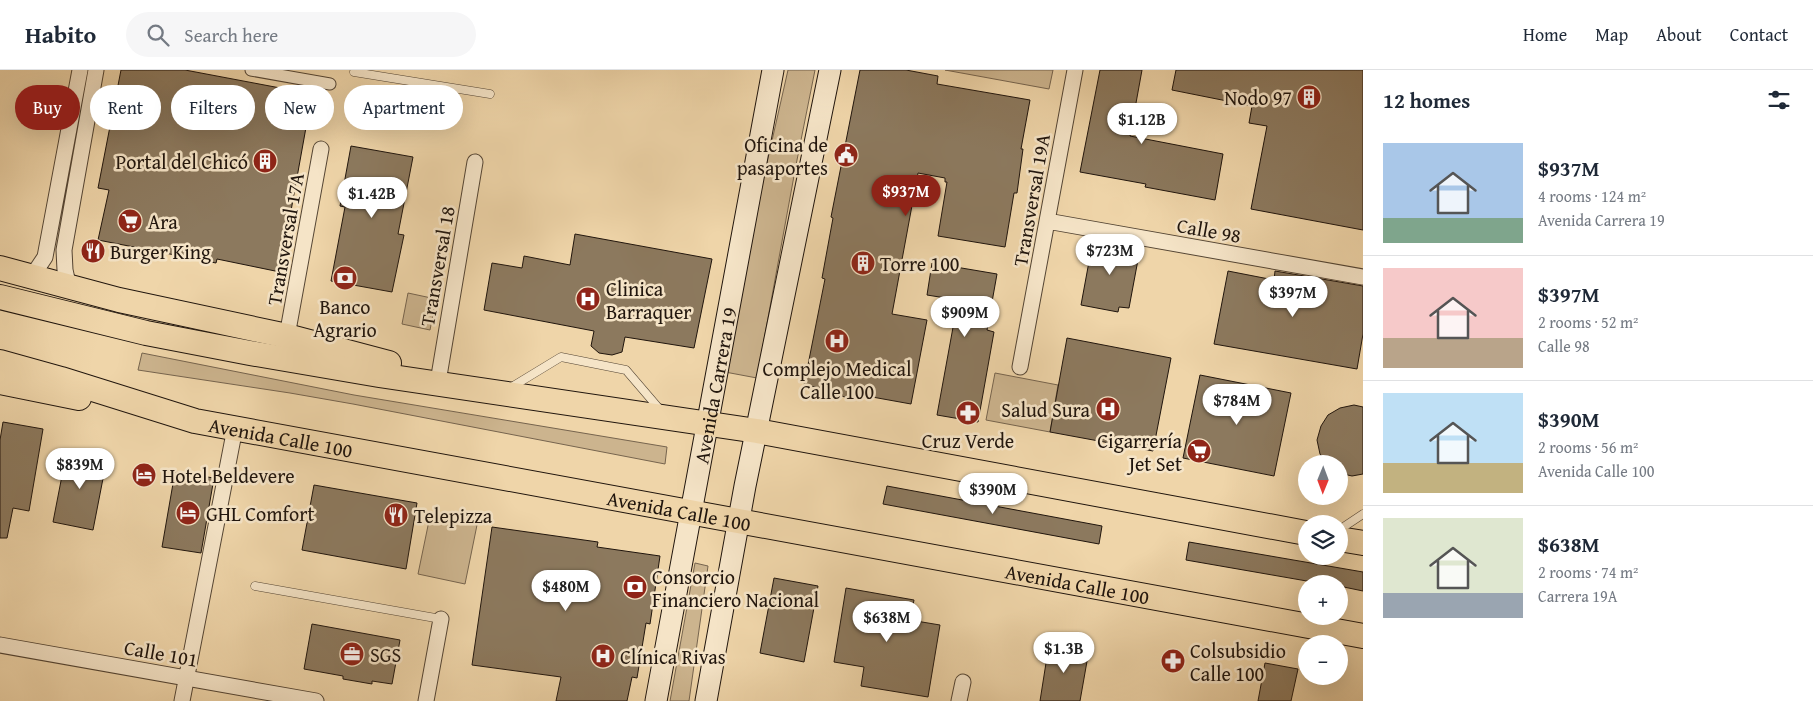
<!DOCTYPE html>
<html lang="en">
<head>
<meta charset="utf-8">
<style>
  body { margin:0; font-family:"Gentium Book Plus",serif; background:#f6f6f7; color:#1f2937; height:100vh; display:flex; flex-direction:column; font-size:19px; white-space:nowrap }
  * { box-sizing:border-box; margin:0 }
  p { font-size:16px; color:#747a83 }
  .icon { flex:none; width:28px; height:28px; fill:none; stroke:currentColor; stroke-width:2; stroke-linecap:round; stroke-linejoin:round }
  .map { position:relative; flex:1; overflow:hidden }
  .panel { display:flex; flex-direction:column; background:#fff; width:450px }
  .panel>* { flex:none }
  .top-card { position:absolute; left:15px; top:15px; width:475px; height:45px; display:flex; gap:10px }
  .needle { width:32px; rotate:181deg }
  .controls { position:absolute; left:1298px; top:385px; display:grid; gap:10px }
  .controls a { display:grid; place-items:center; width:50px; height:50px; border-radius:50%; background:#fff; box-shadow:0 5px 20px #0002; font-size:25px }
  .price { position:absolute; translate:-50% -42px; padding:0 11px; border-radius:18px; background:#fff; color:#222; font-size:16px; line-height:32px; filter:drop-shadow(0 1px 2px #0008) }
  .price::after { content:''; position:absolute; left:50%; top:30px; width:15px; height:11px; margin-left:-8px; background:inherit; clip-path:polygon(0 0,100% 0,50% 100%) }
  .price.active { background:#8f2418; color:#fff }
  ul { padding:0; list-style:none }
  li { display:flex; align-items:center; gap:15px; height:125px; padding:0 20px }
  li+li { border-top:1px solid #e0e1e3 }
  li span { display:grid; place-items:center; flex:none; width:140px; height:100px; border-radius:0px; color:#555 }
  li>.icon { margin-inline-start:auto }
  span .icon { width:60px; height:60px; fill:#fffc; stroke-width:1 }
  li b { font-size:21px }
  h2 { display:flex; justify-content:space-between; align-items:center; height:60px; padding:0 20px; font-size:21px }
  .tag { padding:0 18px; border-radius:22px; background:#fff; box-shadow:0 5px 20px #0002; font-size:18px; line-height:45px }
  .tag.active { background:#8f2418; color:#fff }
  header { display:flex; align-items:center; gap:30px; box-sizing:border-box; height:70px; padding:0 25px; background:#fff; border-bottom:1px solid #e0e1e3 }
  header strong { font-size:24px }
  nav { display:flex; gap:28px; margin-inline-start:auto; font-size:18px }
  .search { width:350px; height:45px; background:#f6f6f7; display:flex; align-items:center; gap:12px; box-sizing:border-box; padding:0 18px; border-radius:28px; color:#747a83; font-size:19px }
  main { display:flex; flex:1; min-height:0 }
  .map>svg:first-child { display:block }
  .green { fill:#ccb48e; stroke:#76644e }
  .building { fill:#8c795e; stroke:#20150d }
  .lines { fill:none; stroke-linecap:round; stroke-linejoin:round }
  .service-casing { stroke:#544534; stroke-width:9 }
  .pedestrian-casing { stroke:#544534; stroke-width:13 }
  .minor-casing { stroke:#544534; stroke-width:17 }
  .secondary-casing { stroke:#20150d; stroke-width:23 }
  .primary-casing { stroke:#20150d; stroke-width:26 }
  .service { stroke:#f5e4c7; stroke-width:8 }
  .pedestrian { stroke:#f5e4c7; stroke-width:11 }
  .minor { stroke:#f5e4c7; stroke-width:15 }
  .secondary { stroke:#f5e4c7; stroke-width:21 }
  .primary { stroke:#efd5a9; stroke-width:24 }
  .labels { text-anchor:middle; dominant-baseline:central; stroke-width:5; stroke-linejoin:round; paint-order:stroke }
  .poi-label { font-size:20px; fill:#20150d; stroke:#f5e4c7; text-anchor:start }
  .street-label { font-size:20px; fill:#20150d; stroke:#f5e4c7 }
</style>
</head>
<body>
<header>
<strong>Habito</strong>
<div class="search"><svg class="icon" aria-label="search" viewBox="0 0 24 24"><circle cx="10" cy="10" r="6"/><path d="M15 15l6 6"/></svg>Search here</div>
<nav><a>Home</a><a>Map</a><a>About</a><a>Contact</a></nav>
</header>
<main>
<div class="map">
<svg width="1363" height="631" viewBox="0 0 1363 631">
  <rect width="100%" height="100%" fill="#efd5a9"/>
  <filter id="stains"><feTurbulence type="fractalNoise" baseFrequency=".004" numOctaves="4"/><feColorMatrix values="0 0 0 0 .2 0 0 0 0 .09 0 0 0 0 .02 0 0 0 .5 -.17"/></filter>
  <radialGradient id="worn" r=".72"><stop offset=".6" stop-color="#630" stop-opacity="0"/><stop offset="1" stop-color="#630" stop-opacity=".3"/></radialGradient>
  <path class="green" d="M788,0H815L796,95L757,308L725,302L759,128Z
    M945,0H1053L1049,19Z
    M408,223L436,229L430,260L402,254Z
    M142,283L354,325L667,377L665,394L353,334L290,323L138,300Z
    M995,303L1058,315L1050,362L986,350Z
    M430,446L477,455L465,514L418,504Z
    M695,493L708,496L689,631H670Z"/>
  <path class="building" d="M121,0H185L312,24L280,202L217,189L216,193L98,170L109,120L98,118Z
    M860,0H906L938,6L937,14L1030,30L1021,79H1023L1017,123H1014L1005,177L938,166L947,112H945V108L918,103L892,244L927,250L911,334L850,323V328L831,324L832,320L804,315L825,209L822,208L833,148L831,147Z
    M1100,0H1142L1130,66L1223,84L1215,130L1145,117L1146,114L1080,102Z
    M1176,0H1363V160L1251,139L1267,56L1249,53L1252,36L1172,20Z
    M351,76L413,87L398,164L404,165L392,222L331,211L345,137L340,136Z
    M575,164L712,189L694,278L625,267L622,282L612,285L599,283L591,276L594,261L484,240L492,193L522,198L524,186L570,195Z
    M1093,170L1140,179L1129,238L1119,237L1118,242L1081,235Z
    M932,193L997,204L987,260L994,262L978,352L937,345L958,230L927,225Z
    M1228,201L1274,210L1275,201L1363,216V264L1357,299L1214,274Z
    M1067,268L1171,288L1153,381L1050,362Z
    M1200,305L1291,323L1274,406L1183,388Z
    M1354,335L1363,337V404L1352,406L1339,403V394H1327L1320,384L1317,370L1321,356L1328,345L1340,338Z
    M3,352L43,359L29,441L13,438L7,468H0V370Z
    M67,380L107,388L93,460L53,452Z
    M175,402L214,408L201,483L162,477Z
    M314,415L417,433L406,499L302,480Z
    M887,416L1102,456L1099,474L883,434Z
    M492,457L598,472L597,477L660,486L650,554L646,553L637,608L632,607L627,631H556L561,607L472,595Z
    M1189,472L1363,502V521L1339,516V514H1324L1186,490Z
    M774,508L818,516L804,592L760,583Z
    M846,518L914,530L910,550L940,555L928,627L861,616L864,597L834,592Z
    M312,554L400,570L392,614L372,611V614L343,609V606L304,599Z
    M1049,574L1089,580L1080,631H1040Z
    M1265,593L1298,599L1291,631H1258Z"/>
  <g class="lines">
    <defs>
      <path id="service" d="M354,2L490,24
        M510,318L561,287L626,300L662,342
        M1339,460L1363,444
        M255,516L441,549"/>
      <path id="pedestrian" d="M251,0L330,14"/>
      <path id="minor" d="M1047,151L1363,207
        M27,206L37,199L45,187L80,0
        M69,218L65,200L64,180L96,0
        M287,266L321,79
        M1020,297L1075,0
        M439,306L475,92
        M0,575L316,631
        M182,631L235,358
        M426,631L441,549
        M959,631L963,612"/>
      <g id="secondary">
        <path id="s1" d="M656,631L773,0"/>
        <path d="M706,631L745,416L830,0"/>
      </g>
      <g id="primary">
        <path d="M0,198L119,230L287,266L389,293"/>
        <path d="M0,227L146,263L250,283L379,305L757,361L1306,463"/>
        <path id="s2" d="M0,292L61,309L195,351L1363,566"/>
        <path d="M0,312L79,328"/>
        <path d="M1339,469L1363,473"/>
      </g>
    </defs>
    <use href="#service" class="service-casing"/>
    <use href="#pedestrian" class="pedestrian-casing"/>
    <use href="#minor" class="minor-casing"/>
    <use href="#secondary" class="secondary-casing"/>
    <use href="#primary" class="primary-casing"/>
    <use href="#service" class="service"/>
    <use href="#pedestrian" class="pedestrian"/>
    <use href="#minor" class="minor"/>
    <use href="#secondary" class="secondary"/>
    <use href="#primary" class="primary"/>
  </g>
  <defs>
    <symbol id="building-disc" viewBox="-11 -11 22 22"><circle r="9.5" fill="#8f2418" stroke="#f5e4c7"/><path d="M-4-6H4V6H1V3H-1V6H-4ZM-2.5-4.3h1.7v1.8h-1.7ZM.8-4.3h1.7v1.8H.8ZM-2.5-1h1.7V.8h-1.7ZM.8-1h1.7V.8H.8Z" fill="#fff"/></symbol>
    <symbol id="civic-disc" viewBox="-11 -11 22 22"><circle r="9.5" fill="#8f2418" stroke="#f5e4c7"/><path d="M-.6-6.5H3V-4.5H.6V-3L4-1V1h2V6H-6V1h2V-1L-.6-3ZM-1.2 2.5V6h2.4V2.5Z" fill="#fff"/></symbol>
    <symbol id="supermarket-disc" viewBox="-11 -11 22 22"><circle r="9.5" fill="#8f2418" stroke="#f5e4c7"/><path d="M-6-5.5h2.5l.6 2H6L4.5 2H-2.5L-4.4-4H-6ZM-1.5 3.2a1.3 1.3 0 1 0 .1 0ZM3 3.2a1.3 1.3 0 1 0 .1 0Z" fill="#fff"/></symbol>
    <symbol id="restaurant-disc" viewBox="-11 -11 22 22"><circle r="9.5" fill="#8f2418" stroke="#f5e4c7"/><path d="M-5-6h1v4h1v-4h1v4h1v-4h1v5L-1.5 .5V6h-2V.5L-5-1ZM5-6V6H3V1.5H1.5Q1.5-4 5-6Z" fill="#fff"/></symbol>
    <symbol id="bank-disc" viewBox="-11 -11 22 22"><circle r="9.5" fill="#8f2418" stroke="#f5e4c7"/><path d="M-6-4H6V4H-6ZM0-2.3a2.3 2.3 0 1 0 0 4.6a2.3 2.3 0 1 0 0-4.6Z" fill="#fff"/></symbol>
    <symbol id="hospital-disc" viewBox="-11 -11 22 22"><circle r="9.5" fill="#8f2418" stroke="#f5e4c7"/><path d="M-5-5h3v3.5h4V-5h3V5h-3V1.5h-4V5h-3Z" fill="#fff"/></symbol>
    <symbol id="pharmacy-disc" viewBox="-11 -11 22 22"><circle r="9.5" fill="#8f2418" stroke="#f5e4c7"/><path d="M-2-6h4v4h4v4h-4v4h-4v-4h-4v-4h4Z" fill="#fff"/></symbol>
    <symbol id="hotel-disc" viewBox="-11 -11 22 22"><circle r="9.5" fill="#8f2418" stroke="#f5e4c7"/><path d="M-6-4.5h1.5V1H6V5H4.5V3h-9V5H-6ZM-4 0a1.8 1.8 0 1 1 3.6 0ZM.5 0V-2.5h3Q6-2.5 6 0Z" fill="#fff"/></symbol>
    <symbol id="office-disc" viewBox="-11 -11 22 22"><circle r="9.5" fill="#8f2418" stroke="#f5e4c7"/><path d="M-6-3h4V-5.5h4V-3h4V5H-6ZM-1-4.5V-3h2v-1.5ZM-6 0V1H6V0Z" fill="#fff"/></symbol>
  </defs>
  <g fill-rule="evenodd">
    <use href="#building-disc" x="1295" y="13" width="28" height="28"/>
    <use href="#civic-disc" x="832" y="71" width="28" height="28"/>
    <use href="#building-disc" x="251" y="77" width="28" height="28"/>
    <use href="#supermarket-disc" x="116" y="137" width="28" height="28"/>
    <use href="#restaurant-disc" x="79" y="167" width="28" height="28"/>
    <use href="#building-disc" x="849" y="179" width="28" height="28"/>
    <use href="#bank-disc" x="331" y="194" width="28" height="28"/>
    <use href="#hospital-disc" x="574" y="215" width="28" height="28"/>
    <use href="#hospital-disc" x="823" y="257" width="28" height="28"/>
    <use href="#hospital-disc" x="1094" y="325" width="28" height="28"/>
    <use href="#pharmacy-disc" x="954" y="329" width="28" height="28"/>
    <use href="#supermarket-disc" x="1185" y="367" width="28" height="28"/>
    <use href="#hotel-disc" x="130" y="391" width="28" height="28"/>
    <use href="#hotel-disc" x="174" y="429" width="28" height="28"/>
    <use href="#restaurant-disc" x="382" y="431" width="28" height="28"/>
    <use href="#bank-disc" x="621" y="503" width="28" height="28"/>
    <use href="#office-disc" x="338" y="570" width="28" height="28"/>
    <use href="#hospital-disc" x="589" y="572" width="28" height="28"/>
    <use href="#pharmacy-disc" x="1159" y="577" width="28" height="28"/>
  </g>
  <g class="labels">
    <g class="poi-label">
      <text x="1292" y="27" text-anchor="end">Nodo 97</text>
      <text x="828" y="74" text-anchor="end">Oficina de<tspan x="828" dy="23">pasaportes</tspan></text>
      <text x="248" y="91" text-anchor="end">Portal del Chicó</text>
      <text x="148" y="151">Ara</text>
      <text x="110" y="181">Burger King</text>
      <text x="880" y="193">Torre 100</text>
      <text x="606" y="218">Clinica<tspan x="606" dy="23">Barraquer</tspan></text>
      <text x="345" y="236" text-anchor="middle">Banco<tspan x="345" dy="23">Agrario</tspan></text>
      <text x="837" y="298" text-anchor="middle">Complejo Medical<tspan x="837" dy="23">Calle 100</tspan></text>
      <text x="1090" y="339" text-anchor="end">Salud Sura</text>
      <text x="968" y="370" text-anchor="middle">Cruz Verde</text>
      <text x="1182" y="370" text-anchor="end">Cigarrería<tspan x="1182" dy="23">Jet Set</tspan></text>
      <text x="162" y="405">Hotel Beldevere</text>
      <text x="206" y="443">GHL Comfort</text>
      <text x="414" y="445">Telepizza</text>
      <text x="652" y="506">Consorcio<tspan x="652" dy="23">Financiero Nacional</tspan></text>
      <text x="1190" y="580">Colsubsidio<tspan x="1190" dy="23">Calle 100</tspan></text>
      <text x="370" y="584">SGS</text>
      <text x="620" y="586">Clínica Rivas</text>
    </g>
    <g class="street-label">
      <text transform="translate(1031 130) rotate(-80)">Transversal 19A</text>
      <text transform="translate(1209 160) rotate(10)">Calle 98</text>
      <text transform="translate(285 169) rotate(-80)">Transversal 17A</text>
      <text transform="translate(437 196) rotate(-80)">Transversal 18</text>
      <text stroke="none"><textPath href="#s1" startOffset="321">Avenida Carrera 19</textPath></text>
      <text stroke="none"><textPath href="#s2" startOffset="291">Avenida Calle 100</textPath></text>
      <text stroke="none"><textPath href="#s2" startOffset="696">Avenida Calle 100</textPath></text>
      <text stroke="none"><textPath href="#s2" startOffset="1101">Avenida Calle 100</textPath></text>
      <text transform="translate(161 583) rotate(10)">Calle 101</text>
    </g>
  </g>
  <rect width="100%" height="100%" filter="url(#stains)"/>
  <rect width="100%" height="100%" fill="url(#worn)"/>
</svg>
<div class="controls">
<a><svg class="needle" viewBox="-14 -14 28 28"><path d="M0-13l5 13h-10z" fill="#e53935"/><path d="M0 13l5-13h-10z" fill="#747a83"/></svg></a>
<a><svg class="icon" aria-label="layers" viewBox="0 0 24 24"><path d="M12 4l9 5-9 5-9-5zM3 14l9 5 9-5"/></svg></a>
<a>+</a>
<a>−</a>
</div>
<b class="price" style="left:1142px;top:75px">$1.12B</b>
<b class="price active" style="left:906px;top:147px">$937M</b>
<b class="price" style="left:372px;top:149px">$1.42B</b>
<b class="price" style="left:1110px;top:206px">$723M</b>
<b class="price" style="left:1293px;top:248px">$397M</b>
<b class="price" style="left:965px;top:268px">$909M</b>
<b class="price" style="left:1237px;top:356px">$784M</b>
<b class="price" style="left:80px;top:420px">$839M</b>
<b class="price" style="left:993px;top:445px">$390M</b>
<b class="price" style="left:566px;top:542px">$480M</b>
<b class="price" style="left:887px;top:573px">$638M</b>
<b class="price" style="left:1064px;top:604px">$1.3B</b>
<div class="top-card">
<a class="tag active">Buy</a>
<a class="tag">Rent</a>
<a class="tag">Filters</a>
<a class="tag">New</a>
<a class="tag">Apartment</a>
</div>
</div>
<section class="panel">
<h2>12 homes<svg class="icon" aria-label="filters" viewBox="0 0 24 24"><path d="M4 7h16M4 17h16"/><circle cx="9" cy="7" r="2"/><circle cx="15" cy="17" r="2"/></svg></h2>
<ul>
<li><span style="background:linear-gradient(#a9c7e8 75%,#7fa58c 0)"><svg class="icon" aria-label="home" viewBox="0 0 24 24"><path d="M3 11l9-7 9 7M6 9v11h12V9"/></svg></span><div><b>$937M</b><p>4 rooms · 124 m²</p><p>Avenida Carrera 19</p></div></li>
<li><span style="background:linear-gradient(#f6c9c9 70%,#b9a48a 0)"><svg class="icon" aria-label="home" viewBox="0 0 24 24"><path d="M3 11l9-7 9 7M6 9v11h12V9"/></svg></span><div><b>$397M</b><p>2 rooms · 52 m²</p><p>Calle 98</p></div></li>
<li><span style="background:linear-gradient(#bfe0f5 70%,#c2b280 0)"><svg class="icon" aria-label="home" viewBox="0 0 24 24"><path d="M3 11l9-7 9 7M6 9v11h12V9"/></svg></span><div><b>$390M</b><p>2 rooms · 56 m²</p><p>Avenida Calle 100</p></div></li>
<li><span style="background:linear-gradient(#dfe7d0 75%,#9aa5b1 0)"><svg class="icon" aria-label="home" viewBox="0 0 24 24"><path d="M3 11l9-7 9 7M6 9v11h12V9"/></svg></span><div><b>$638M</b><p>2 rooms · 74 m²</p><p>Carrera 19A</p></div></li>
</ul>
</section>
</main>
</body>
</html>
